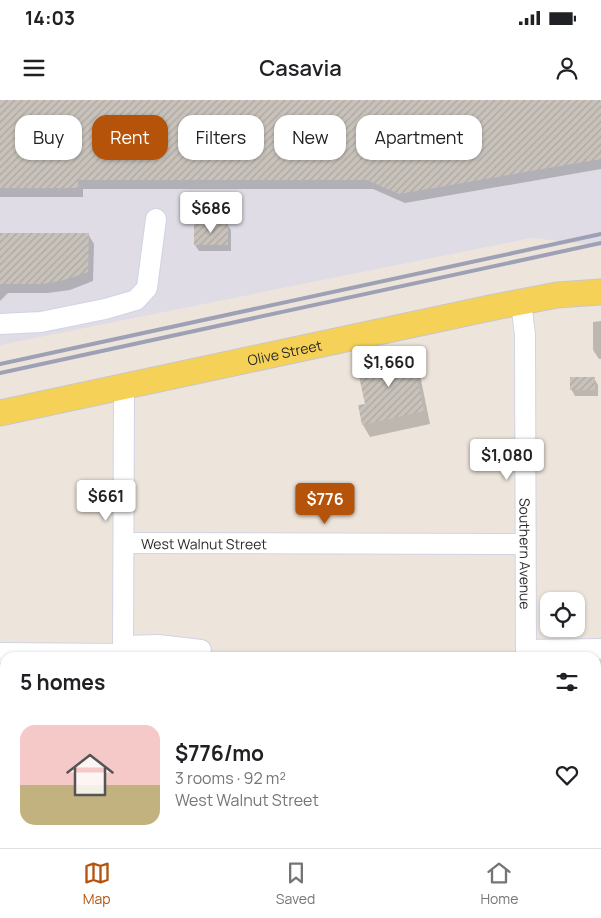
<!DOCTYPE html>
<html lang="en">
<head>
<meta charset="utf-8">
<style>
  body { margin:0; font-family:Manrope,sans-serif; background:#f2f2f2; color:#202124; height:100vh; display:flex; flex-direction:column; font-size:19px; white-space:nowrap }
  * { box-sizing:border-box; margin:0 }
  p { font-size:16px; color:#757577 }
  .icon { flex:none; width:28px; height:28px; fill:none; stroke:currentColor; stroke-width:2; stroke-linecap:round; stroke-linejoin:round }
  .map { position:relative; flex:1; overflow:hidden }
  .drawer { position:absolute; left:0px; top:552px; width:601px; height:196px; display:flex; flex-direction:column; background:#fff; border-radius:15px 15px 0 0; box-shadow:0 1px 4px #0004 }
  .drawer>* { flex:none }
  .guide { position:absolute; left:15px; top:15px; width:571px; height:45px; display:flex; gap:10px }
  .controls { position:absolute; left:540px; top:492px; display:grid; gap:10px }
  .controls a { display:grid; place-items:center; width:45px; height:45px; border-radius:10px; background:#fff; box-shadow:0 1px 4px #0004; font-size:25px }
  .price { position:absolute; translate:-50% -42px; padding:0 11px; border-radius:5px; background:#fff; color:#222; font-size:16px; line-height:32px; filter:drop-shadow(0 1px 2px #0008) }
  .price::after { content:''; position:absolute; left:50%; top:30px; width:15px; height:11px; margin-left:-8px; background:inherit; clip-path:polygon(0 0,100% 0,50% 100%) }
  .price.active { background:#b45309; color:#fff }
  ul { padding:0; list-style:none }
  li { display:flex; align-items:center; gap:15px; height:125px; padding:0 20px }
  li span { display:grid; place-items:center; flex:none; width:140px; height:100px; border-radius:15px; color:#555 }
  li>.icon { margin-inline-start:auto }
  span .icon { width:60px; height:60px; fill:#fffc; stroke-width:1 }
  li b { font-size:21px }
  h2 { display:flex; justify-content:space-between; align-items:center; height:60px; padding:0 20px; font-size:21px }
  .tag { padding:0 18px; border-radius:15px; background:#fff; box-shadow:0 1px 4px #0004; font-size:18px; line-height:45px }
  .tag.active { background:#b45309; color:#fff }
  .status { display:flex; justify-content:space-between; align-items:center; height:35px; padding:0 25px; background:#fff; direction:ltr }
  .status svg { height:14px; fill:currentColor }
  header { display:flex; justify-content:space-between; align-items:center; height:65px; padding:0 20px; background:#fff; font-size:22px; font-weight:600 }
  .menu { display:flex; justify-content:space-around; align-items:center; height:70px; border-top:1px solid #e0e0e0; background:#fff; font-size:14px; color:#757577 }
  .menu a { display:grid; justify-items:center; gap:2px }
  .menu .active { color:#b45309 }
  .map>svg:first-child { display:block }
  .industrial { fill:#dfdce5 }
  .shadow { fill:#0003 }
  .building { fill:url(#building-hatch) }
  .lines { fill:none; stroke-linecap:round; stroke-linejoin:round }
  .minor-casing { stroke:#d0d4e3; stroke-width:22 }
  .major-casing { stroke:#c8c8c8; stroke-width:27 }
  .minor { stroke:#fff; stroke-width:20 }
  .major { stroke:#f5d157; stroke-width:25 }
  .rail { stroke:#9ea1b5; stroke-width:4 }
  .labels { text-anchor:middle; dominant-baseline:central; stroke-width:4; stroke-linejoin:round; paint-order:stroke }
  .street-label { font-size:14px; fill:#2a2a2a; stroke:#fff }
</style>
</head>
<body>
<div class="status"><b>14:03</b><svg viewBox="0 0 49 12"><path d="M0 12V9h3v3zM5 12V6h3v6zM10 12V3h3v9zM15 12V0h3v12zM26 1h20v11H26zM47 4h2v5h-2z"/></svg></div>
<header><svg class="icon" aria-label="menu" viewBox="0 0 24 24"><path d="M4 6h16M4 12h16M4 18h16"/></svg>Casavia<svg class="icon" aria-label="person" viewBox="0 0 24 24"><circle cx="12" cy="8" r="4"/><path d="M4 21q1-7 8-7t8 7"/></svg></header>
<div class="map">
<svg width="601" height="748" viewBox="0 0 601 748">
  <defs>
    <pattern id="building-hatch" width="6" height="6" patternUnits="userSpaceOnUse" patternTransform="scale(1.25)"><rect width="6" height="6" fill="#c8c2bb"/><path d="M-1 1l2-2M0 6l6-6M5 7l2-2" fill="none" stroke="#aca7a1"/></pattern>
  </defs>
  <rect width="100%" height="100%" fill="#ede5db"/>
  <path class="industrial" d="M0,0H601V146L531,138L0,245Z"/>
  <path class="shadow" d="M0,0H601V69L405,103L373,89H83V97H0Z
    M227,124L231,130V151H199L195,145Z
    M0,134H88L94,144L93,181L70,190L48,193H8L0,201Z
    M601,221V259H599L593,250V222Z
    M410,252L418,265L430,324L370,337L363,325L360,306L366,305Z
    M594,278L598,285V296H575L571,289Z"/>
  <path class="building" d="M0,0H601V59L399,94L367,80H78V88H0Z
    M194,123H228V145H194Z
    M0,133H89L88,172L64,180L43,184H0Z
    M411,251L424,311L362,325L358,305L365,304L356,263Z
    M570,277H595V290H570Z"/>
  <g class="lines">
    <defs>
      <g id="minor">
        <path id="s1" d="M521,202L525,235L526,558"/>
        <path d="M0,224L41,222L105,209L136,200L147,188L156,119"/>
        <path id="s2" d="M124,443L525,444"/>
        <path d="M123,546L158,545L201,550"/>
        <path d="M526,550L601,549"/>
        <path d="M0,553L123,554"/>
        <path d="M123,558L124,286"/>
        <path d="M0,742H5"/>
        <path d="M526,744L527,748"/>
        <path d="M118,748L119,744"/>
      </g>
      <g id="major">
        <path id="s3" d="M0,313L490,208L557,195L601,192"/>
      </g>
    </defs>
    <use href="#minor" class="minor-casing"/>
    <use href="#major" class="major-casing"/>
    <use href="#minor" class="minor"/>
    <use href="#major" class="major"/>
    <path class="rail" d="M0,264L601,134
      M0,273L601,143"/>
  </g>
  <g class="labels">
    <g class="street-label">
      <text stroke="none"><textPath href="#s3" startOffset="291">Olive Street</textPath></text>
      <text stroke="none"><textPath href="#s2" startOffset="80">West Walnut Street</textPath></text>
      <text stroke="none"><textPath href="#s1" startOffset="252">Southern Avenue</textPath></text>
    </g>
  </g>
</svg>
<div class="controls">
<a><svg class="icon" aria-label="locate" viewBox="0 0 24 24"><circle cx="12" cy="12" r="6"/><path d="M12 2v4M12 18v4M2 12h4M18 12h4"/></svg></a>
</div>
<b class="price" style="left:211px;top:134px">$686</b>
<b class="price" style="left:389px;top:288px">$1,660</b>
<b class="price" style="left:507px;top:381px">$1,080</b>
<b class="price" style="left:106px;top:422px">$661</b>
<b class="price active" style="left:325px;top:425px">$776</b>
<div class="guide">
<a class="tag">Buy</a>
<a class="tag active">Rent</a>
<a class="tag">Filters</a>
<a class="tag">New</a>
<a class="tag">Apartment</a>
</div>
<section class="drawer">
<h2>5 homes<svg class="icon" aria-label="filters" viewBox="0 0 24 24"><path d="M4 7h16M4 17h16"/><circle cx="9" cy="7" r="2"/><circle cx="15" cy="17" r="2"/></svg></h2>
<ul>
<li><span style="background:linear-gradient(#f6c9c9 60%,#c2b280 0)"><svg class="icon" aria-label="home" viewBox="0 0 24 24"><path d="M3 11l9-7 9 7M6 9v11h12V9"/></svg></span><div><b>$776/mo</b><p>3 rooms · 92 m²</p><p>West Walnut Street</p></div><svg class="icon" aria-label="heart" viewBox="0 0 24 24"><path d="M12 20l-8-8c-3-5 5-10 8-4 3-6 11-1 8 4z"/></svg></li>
</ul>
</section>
</div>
<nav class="menu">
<a class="active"><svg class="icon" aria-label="map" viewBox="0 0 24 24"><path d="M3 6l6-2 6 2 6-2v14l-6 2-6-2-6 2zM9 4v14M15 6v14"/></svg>Map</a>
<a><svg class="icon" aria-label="saved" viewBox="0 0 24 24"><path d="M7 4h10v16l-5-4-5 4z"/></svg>Saved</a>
<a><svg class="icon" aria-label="home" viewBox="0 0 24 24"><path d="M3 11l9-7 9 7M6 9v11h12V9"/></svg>Home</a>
</nav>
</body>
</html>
